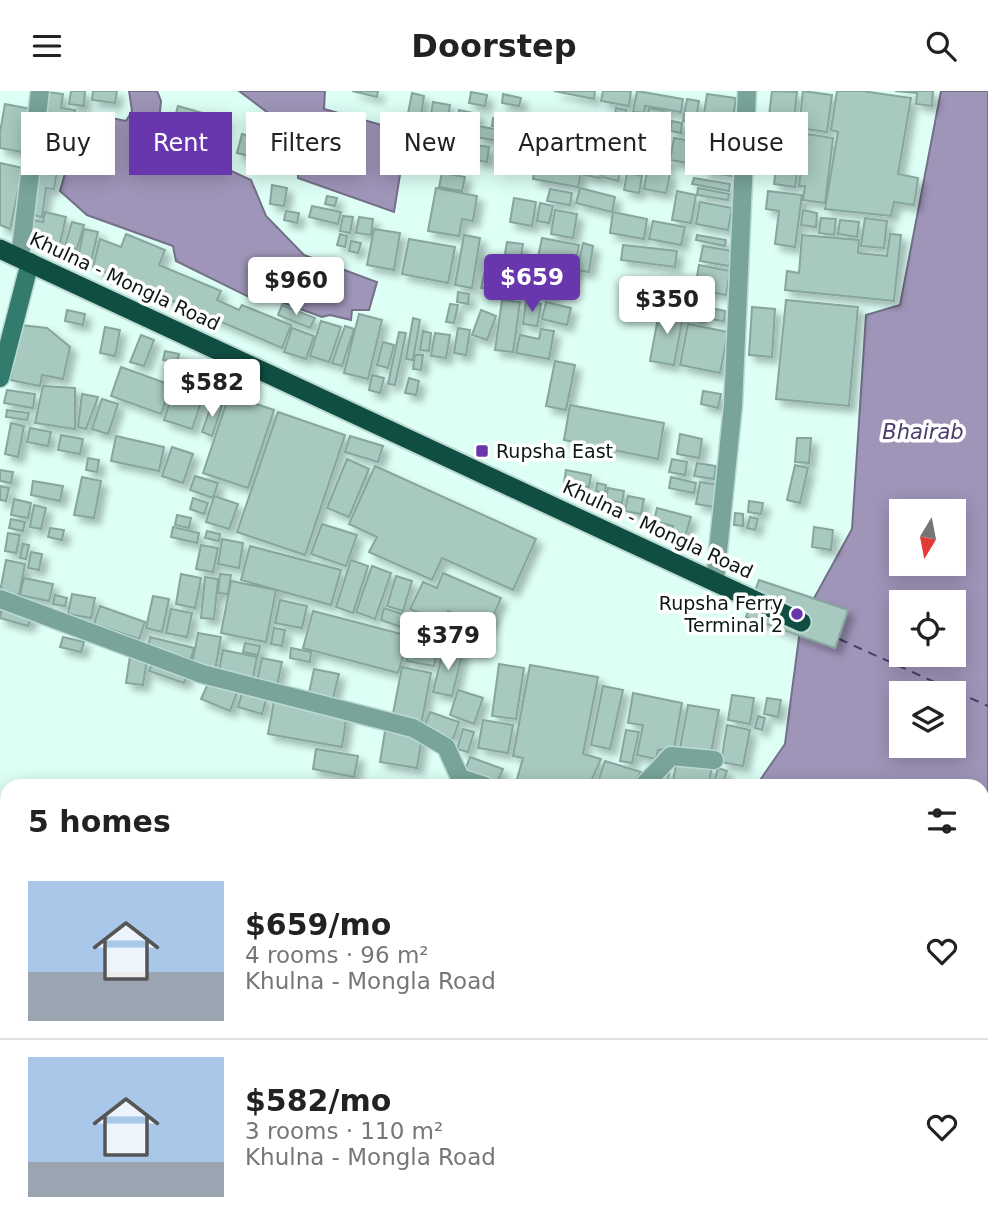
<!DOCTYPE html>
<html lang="en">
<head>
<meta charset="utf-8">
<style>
  body { margin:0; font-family:"DejaVu Sans",sans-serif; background:#f2f2f2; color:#222; height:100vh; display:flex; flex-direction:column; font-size:26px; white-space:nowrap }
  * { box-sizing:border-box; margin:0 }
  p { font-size:23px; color:#767676 }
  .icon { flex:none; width:38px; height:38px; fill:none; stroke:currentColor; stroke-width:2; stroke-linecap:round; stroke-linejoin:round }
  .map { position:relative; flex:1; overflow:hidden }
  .drawer { position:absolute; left:0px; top:688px; width:989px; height:450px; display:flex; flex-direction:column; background:#fff; border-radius:21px 21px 0 0; box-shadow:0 4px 18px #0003 }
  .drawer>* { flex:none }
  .top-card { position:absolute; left:21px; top:21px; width:947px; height:63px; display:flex; gap:14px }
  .needle { width:46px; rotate:190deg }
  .controls { position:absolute; left:889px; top:408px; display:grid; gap:14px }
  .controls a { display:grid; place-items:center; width:77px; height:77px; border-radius:0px; background:#fff; box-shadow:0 4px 18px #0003; font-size:35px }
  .price { position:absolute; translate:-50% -60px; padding:0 16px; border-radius:7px; background:#fff; color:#222; font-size:23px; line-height:46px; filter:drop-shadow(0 2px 4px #0008) }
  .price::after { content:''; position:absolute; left:50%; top:42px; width:21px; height:16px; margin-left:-10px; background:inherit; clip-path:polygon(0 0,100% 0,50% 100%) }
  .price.current { background:#6837ae; color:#fff }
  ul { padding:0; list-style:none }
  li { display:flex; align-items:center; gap:21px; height:175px; padding:0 28px }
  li+li { border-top:2px solid #e0e0e0 }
  li span { display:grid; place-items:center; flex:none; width:196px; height:140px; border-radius:0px; color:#555 }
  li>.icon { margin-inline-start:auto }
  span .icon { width:84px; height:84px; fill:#fffc; stroke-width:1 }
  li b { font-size:30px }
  h2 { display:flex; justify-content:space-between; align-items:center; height:84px; padding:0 28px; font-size:30px }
  .pill { padding:0 24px; border-radius:0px; background:#fff; box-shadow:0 4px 18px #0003; font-size:24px; line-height:63px }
  .pill.current { background:#6837ae; color:#fff }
  header { display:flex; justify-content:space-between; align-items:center; height:91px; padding:0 28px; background:#fff; font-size:32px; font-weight:600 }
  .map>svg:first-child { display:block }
  .water { fill:#9f95b9; stroke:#737088; stroke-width:2; fill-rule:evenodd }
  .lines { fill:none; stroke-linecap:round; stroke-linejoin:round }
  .ferry { stroke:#4c3c6d; stroke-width:2; stroke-dasharray:9 7; stroke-linecap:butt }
  .building { fill:#a8c9c0; stroke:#86a69d; stroke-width:2; filter:url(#shadow) }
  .minor-casing { stroke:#bbdad2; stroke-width:21 }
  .secondary-casing { stroke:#bbdad2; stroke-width:21 }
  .trunk-casing { stroke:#bbdad2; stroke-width:23 }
  .minor { stroke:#78a499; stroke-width:18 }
  .secondary { stroke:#337c6d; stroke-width:18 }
  .trunk { stroke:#104d42; stroke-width:19 }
  .poi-dot { fill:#6837ae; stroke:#fff; stroke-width:2.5 }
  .labels { text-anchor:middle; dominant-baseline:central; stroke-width:7; stroke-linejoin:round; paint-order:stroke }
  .street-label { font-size:19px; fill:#0b1815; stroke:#fff }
  .poi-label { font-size:19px; fill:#0b1815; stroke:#fff; text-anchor:start }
  .water-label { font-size:21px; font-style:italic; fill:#4c3c6d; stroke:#fff }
</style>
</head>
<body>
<header><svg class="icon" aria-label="menu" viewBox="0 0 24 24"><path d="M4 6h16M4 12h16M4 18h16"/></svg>Doorstep<svg class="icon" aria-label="search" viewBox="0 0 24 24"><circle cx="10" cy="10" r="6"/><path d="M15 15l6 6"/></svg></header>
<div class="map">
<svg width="988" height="1136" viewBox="0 0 988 1136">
  <defs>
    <filter id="shadow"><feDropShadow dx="6" dy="6" stdDeviation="3.5" flood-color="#0004"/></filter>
  </defs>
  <rect width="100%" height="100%" fill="#ddfff6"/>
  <path class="water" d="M129,0H157L161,10L156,61L188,76L227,78L251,89L266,125L304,164L377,191L369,219H352L351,229L330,224L322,226L281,211L257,210L176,170L173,155L87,124L60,100L76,44L86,22L126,30L132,20Z
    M239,0H325L324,18L407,41L394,121L298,87V53L276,28Z
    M941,0H988V1136H599L600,1130H982V695H756L785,653L801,531L852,438L866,224L900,214ZM901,420H954V472H901ZM901,511H954V564H901ZM901,602H954V654H901Z"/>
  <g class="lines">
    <path class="ferry" d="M839,548L988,615"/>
  </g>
  <path class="building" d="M71,0H85L84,15L69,13Z
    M93,0H117L115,12L92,9Z
    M352,0H378L377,6Z
    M554,0H595L594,8Z
    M603,0H631L629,15L601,10Z
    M637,0L683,8L681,21L645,15L644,22L633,21Z
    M772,0L797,1L793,36L768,33Z
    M803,0L832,4L827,41L799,37Z
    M837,0H862L911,7L898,83L918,87L914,114L894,111L891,125L825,118L838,41L831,39Z
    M895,0H933L932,15L916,13L917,2Z
    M47,1L63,3L61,17L75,19L73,34L43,30Z
    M471,1L487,4L485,15L469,12Z
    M412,2L424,5L421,25L408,23Z
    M503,3L521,7L519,15L502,12Z
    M707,3L736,7L732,33L703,29Z
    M687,8L699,10L695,33L683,30Z
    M433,11L450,14L441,66L424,63Z
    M5,13L36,19L27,62L0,57V41Z
    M178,15L223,28L211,70L166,58Z
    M616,17L626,19L623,37L613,35Z
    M649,17L664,20L661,37L646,35Z
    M459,19L478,23L476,32L458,28Z
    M493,27L515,31L514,39L492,35Z
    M630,28L643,30L642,40L629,37Z
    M672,30L682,32L681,42L670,40Z
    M450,32L470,36L468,46L448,42Z
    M43,34L64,38L54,98L46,97L42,126L28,123Z
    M704,34L737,40L735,49L702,43Z
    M478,35L511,41L509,52L476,46Z
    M267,40L283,43L280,62L263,59Z
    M605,40L620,42L616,61L602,59Z
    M774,40L800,44L797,66L771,63Z
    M652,41L666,43L663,61L648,59Z
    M242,43L262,49L257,67L237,62Z
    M628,43L644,46L642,56L626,53Z
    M806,43L833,47L825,112L803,109L805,95H799Z
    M674,47L698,51L694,73L670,69Z
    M705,47L734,52L732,57L705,52Z
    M587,48L599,50L598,59L586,57Z
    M477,54L489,56L487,71L475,69Z
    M706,54L734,59L732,66L705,61Z
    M538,62L583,71L578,96L533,88Z
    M618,62L640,66L638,76L615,72Z
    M647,63L669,67L667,78L645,74Z
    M588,64L604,67L600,87L584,84Z
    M705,65L734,70L733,77L703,72Z
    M777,70L798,72L795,96L774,93Z
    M0,72L23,77L10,138L0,134Z
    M705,76L732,81L731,85L704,81Z
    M606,77L620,81L618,90L603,86Z
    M647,79L670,83L666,102L644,98Z
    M442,82L465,86L462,100L439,96Z
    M627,82L642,85L639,102L624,99Z
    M694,87L730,93L729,100L692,93Z
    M272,94L287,97L284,115L270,113Z
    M436,97L477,105L473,130L462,128L459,145L428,140Z
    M580,97L615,106L612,121L576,112Z
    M698,97L729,103L728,109L697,104Z
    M550,98L572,102L570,114L547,110Z
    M677,100L696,104L691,132L672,129Z
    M768,100L802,104L795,156L775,153L779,120L766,118Z
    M327,105L337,107L335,115L325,113Z
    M514,107L536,111L532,135L510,131Z
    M700,111L732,117L728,139L696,133Z
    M540,112L553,115L549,132L537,130Z
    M312,115L341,121L338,133L309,126Z
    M555,119L577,123L573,147L551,143Z
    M803,119L817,122L816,136L801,134Z
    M286,120L299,122L297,132L284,129Z
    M45,121L66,126L59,157L28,150L33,129L43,131Z
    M613,121L647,128L644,148L610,142Z
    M343,125L353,126L350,142L340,140Z
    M359,126L373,128L371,144L356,142Z
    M821,127L836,128L834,144L819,142Z
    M865,127L887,130L884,157L861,155Z
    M840,129L859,131L857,146L838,143Z
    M653,130L685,136L681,154L649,148Z
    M72,131L84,134L77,158L65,155Z
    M84,138L98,141L91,170L78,167Z
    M374,138L400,142L394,179L367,174Z
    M126,143L165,159L159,174L221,200L217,209L239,219L242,214L291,234L282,257L93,176L100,148L121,156Z
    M340,143L347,145L345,156L337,154Z
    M890,143L901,144L894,210L785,199L787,180L799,182L802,144L859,149L858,162L887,165Z
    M464,144L480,147L472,197L455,194Z
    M697,144L726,149L725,155L696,149Z
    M542,147L579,154L573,187L535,180Z
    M409,148L455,156L448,192L402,183Z
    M351,150L361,152L358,162L349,160Z
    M507,151L523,153L519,177L503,174Z
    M583,152L593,155L589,181L577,179Z
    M623,154L677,160L675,176L621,169Z
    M703,155L732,160L729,175L700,170Z
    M699,174L730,180L726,204L695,198Z
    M485,179L524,186L521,204L481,197Z
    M525,186L556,191L553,206L523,200Z
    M458,201L469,203L468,213L457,211Z
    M502,209L520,211L513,261L495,259Z
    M786,209L858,216L849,315L776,308Z
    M526,210L541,213L537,235L523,233Z
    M546,211L571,217L567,234L542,228Z
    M450,213L458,214L454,232L446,231Z
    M689,213L704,216L702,231L687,228Z
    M282,214L315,227L310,237L278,224Z
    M660,216L684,220L674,274L650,270Z
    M752,216L775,218L772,266L749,264Z
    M711,217L725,220L724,230L709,228Z
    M67,219L85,223L83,234L65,230Z
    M481,219L496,225L487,249L472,244Z
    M359,223L382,229L368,288L344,282Z
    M413,227L420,229L413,269L406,268Z
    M321,230L341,236L329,271L310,265Z
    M688,233L728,241L720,282L680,274Z
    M21,234L47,237L70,256L63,288L42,284L40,295L10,289Z
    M345,235L354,238L342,275L332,272Z
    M105,236L120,239L115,265L100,262Z
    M292,237L314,245L306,268L284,261Z
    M458,237L470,239L466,264L454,262Z
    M541,238L554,240L549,268L516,262L520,244L539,248Z
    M423,240L431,242L429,260L420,259Z
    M399,241L406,242L395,294L388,293Z
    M435,242L450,244L446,267L431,265Z
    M141,244L154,249L144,275L130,271Z
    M383,251L394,254L388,277L377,274Z
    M165,260L179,263L177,272L163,269Z
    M415,264H423L421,279L413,278Z
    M555,270L575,274L566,319L546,315Z
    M121,276L171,294L161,323L111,305Z
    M184,276L196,278L193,293L182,291Z
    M372,284L384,287L380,302L369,299Z
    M409,287L419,290L416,304L405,302Z
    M220,292L231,295L227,308L216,305Z
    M43,295L75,297V338L35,332Z
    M7,299L35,303L33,317L4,312Z
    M703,300L721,303L718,317L701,313Z
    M173,302L201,311L192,338L164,329Z
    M82,303L98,306L86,338L78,336Z
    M229,304L274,319L248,397L203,382Z
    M102,308L118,313L108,343L92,338Z
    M212,312L222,315L212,345L202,341Z
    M570,314L664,332L658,368L564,349Z
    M7,319L29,322L27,329L6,326Z
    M278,321L345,344L305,464L237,441Z
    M11,332L24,335L18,366L5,363Z
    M30,337L51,341L48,355L27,351Z
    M680,343L702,348L699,367L677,363Z
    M61,344L83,348L80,363L58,359Z
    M116,345L164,356L159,380L111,370Z
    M350,345L383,355L378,371L345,361Z
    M797,347H811L809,372L795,371Z
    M172,356L193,363L183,392L162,385Z
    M88,367L99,369L97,381L86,379Z
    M347,368L369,378L349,426L327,417Z
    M672,368L687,371L685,384L669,381Z
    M697,372L716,375L714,388L694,385Z
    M795,374L808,377L800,412L787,409Z
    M375,375L536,448L513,499L442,467L432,489L369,461L377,446L349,433Z
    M0,379L13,381L11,392L0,390Z
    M566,379L591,384L589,396L564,392Z
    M195,385L218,392L213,407L190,399Z
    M82,386L101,390L94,427L74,424Z
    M671,386L696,392L694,402L669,397Z
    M33,390L63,395L60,410L31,404Z
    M700,391L719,394L714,416L696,413Z
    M597,392L606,394L605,402L596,400Z
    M0,395L9,397L6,410L0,409Z
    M608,397L624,400L622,412L606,408Z
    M214,405L238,413L229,438L206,431Z
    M628,405L644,408L641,423L625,420Z
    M193,407L208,412L204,423L190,418Z
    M14,408L31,412L28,427L11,424Z
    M749,410L763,412L761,423L748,421Z
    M34,414L46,417L41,438L30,436Z
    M657,417L691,426L684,449L670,445L673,435L654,430Z
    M735,422L743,423V435L734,434Z
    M177,424L191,427L189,437L175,434Z
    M750,426L758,428L755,439L747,437Z
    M11,428L25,431L23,440L9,437Z
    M322,433L357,444L346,475L311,463Z
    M173,436L199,442L197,452L171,446Z
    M814,436L833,439L831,459L812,456Z
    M50,437L64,439L62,449L48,446Z
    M207,440L220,443L219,450L205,447Z
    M8,442L20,444L16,462L5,460Z
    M222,448L243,452L239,477L218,473Z
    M23,453L29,454L26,468L20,467Z
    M201,454L218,457L213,481L196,478Z
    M250,455L341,479L331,514L241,489Z
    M31,461L42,463L39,479L28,477Z
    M6,469L25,473L19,504L0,501Z
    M351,469L368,475L353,522L336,516Z
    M372,475L391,482L375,528L356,521Z
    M443,482L501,507L488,537L448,520L443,532L410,518L423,491L437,497Z
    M181,483L201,487L195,517L176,513Z
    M220,483L231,484L228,503L218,502Z
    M396,485L412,490L403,520L387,515Z
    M205,486L218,488L214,528L201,527Z
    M24,487L53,493L49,510L20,504Z
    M759,489L848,519L835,557L746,526Z
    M231,490L276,499L266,551L221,542Z
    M72,503L95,507L91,527L68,523Z
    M55,504L67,507L65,515L53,513Z
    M153,505L169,508L162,541L146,537Z
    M280,509L307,515L302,537L275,532Z
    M2,515L32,524L28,535L0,527Z
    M100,515L145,531L139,548L94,533Z
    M384,517L405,524L401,536L381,529Z
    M171,518L192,522L187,546L166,542Z
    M313,520L409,545L398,582L303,557Z
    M412,526L439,535L434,549L408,540Z
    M450,529L485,542L480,556L444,543Z
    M274,537L285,539L282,555L271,553Z
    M198,542L221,546L215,579L192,574Z
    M63,546L84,551L81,561L60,556Z
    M150,546L194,557L191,568L148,557Z
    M411,549L438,554L434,575L407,570Z
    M245,552L260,555L258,564L243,561Z
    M444,556L463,560L452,605L433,601Z
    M291,557L311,561L310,571L290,567Z
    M223,559L257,566L252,592L218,585Z
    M130,565L147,568L143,594L126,592Z
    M262,567L282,571L277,595L257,591Z
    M154,568L188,581L184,592L149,580Z
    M499,573L524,577L516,628L492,625Z
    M530,574L598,586L583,663L601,668L589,695H515L523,667L513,665Z
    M402,576L431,582L421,634L392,628Z
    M314,578L339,583L333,607L309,602Z
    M210,588L238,599L230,620L201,608Z
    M603,595L623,599L610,658L591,654Z
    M243,599L267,606L262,623L238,616Z
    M458,599L483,607L474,633L450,624Z
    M633,602L682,612L674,657L658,659L656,668L637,664L643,634L628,632Z
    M732,604L754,607L750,633L728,629Z
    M767,607L781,609L778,626L764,623Z
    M274,610L347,623L342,656L268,643Z
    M688,614L719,619L711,662L680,657Z
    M430,621L459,631L453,648L424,637Z
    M758,625L765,627L762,639L755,637Z
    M483,629L513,634L508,662L478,657Z
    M727,634L750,639L743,675L721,671Z
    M463,638L474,641L468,661L457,658Z
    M626,639L639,641L632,672L620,670Z
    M385,640L422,646L417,677L380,671Z
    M316,658L358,665L354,686L313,678Z
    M470,666L503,678L496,694L464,682Z
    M677,668L712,676L708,695H672Z
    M605,670L641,681L631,695H606L598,691Z
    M672,672L666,695H649Z
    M718,677L727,680L722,695H713Z
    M274,689L305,695H273Z
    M0,707L7,708V735L0,733Z
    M0,782H7V811L0,810Z
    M0,1082L7,1112V1117L0,1118Z"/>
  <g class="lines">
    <defs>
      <path id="minor" d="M20,166L40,0
        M715,489L733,314L747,0
        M0,508L202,583L413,637L446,656L460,687L485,695
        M643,695L671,665L714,669
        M0,1064L7,1062"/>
      <path id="secondary" d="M0,287L30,171"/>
      <path id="trunk" d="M0,158L801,531"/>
    </defs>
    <use href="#minor" class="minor-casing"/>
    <use href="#secondary" class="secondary-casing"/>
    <use href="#trunk" class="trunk-casing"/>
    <use href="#minor" class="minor"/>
    <use href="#secondary" class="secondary"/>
    <use href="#trunk" class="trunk"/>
  </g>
  <g class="poi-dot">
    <rect x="475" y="353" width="14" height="14" rx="3.5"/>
    <circle cx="797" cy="523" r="7"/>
  </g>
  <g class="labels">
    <g class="street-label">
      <text transform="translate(125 190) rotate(25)">Khulna - Mongla Road</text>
      <text transform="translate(658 438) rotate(25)">Khulna - Mongla Road</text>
    </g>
    <g class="poi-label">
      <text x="496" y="360">Rupsha East</text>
      <text x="783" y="512" text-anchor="end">Rupsha Ferry<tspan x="783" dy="22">Terminal 2</tspan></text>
    </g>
    <g class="water-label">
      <text x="923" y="341">Bhairab</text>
    </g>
  </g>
</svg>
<div class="controls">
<a><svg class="needle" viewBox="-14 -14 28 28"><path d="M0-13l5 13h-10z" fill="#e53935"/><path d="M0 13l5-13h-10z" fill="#767676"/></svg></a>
<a><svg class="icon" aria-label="locate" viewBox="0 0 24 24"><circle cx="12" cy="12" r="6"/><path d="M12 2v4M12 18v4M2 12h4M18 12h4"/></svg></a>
<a><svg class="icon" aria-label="layers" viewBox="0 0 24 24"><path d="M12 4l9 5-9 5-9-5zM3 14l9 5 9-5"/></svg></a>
</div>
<b class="price current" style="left:532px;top:223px">$659</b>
<b class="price" style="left:296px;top:226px">$960</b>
<b class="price" style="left:667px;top:245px">$350</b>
<b class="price" style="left:212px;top:328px">$582</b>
<b class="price" style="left:448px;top:581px">$379</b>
<div class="top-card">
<a class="pill">Buy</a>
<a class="pill current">Rent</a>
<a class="pill">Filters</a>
<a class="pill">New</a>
<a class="pill">Apartment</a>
<a class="pill">House</a>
</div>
<section class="drawer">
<h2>5 homes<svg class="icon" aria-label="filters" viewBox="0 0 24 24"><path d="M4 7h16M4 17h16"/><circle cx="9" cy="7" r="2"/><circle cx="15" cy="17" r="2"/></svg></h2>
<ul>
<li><span style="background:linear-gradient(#a9c7e8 65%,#9aa5b1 0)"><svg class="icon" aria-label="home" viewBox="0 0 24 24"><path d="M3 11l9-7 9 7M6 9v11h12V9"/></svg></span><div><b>$659/mo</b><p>4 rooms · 96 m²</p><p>Khulna - Mongla Road</p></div><svg class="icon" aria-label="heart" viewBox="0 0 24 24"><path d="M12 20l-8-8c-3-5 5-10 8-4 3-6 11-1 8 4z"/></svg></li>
<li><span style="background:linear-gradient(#a9c7e8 75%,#9aa5b1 0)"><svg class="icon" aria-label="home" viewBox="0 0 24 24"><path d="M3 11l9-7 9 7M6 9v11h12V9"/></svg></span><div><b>$582/mo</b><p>3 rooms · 110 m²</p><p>Khulna - Mongla Road</p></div><svg class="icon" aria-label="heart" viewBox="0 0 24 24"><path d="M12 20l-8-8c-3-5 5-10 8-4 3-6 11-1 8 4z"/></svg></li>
</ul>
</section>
</div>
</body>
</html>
